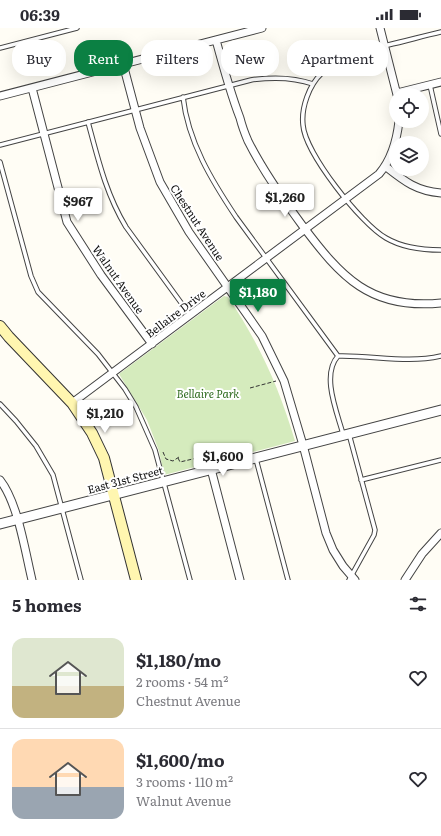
<!DOCTYPE html>
<html lang="en">
<head>
<meta charset="utf-8">
<style>
  body { margin:0; font-family:Literata,serif; background:#f2f2f3; color:#2b2b33; height:100vh; display:flex; flex-direction:column; font-size:15px; white-space:nowrap }
  * { box-sizing:border-box; margin:0 }
  p { font-size:13px; color:#7c7c81 }
  .icon { flex:none; width:22px; height:22px; fill:none; stroke:currentColor; stroke-width:2; stroke-linecap:round; stroke-linejoin:round }
  .map { position:relative; height:552px; overflow:hidden }
  .side { display:flex; flex-direction:column; background:#fff; flex:1 }
  .side>* { flex:none }
  .banner { position:absolute; left:12px; top:12px; width:417px; height:36px; display:flex; gap:8px }
  .controls { position:absolute; left:389px; top:60px; display:grid; gap:8px }
  .controls a { display:grid; place-items:center; width:40px; height:40px; border-radius:50%; background:#fff; box-shadow:0 4px 16px #0002; font-size:20px }
  .price { position:absolute; translate:-50% -34px; padding:0 9px; border-radius:4px; background:#fff; color:#222; font-size:13px; line-height:26px; filter:drop-shadow(0 1px 2px #0008) }
  .price::after { content:''; position:absolute; left:50%; top:24px; width:12px; height:9px; margin-left:-6px; background:inherit; clip-path:polygon(0 0,100% 0,50% 100%) }
  .price.current { background:#0b8043; color:#fff }
  ul { padding:0; list-style:none }
  li { display:flex; align-items:center; gap:12px; height:100px; padding:0 12px }
  li+li { border-top:1px solid #e1e1e2 }
  li span { display:grid; place-items:center; flex:none; width:112px; height:80px; border-radius:12px; color:#555 }
  li>.icon { margin-inline-start:auto }
  span .icon { width:48px; height:48px; fill:#fffc; stroke-width:1 }
  li b { font-size:17px }
  h2 { display:flex; justify-content:space-between; align-items:center; height:48px; padding:0 12px; font-size:17px }
  .tag { padding:0 14px; border-radius:16px; background:#fff; box-shadow:0 4px 16px #0002; font-size:14px; line-height:36px }
  .tag.current { background:#0b8043; color:#fff }
  .status { display:flex; justify-content:space-between; align-items:center; height:28px; padding:0 20px; background:#fff; direction:ltr }
  .status svg { height:11px; fill:currentColor }
  .map>svg:first-child { display:block }
  .green { fill:#d5ebbd }
  .lines { fill:none; stroke-linecap:round; stroke-linejoin:round }
  .service-casing { stroke:#444; stroke-width:5.5 }
  .minor-casing { stroke:#444; stroke-width:9 }
  .tertiary-casing { stroke:#444; stroke-width:11 }
  .secondary-casing { stroke:#333; stroke-width:12 }
  .path { stroke:#333; stroke-width:1; stroke-dasharray:4 2; stroke-linecap:butt }
  .service { stroke:#fff; stroke-width:3.5 }
  .minor { stroke:#fff; stroke-width:7 }
  .tertiary { stroke:#fff; stroke-width:9 }
  .secondary { stroke:#fff6b0; stroke-width:10 }
  .labels { text-anchor:middle; dominant-baseline:central; stroke-width:4; stroke-linejoin:round; paint-order:stroke }
  .street-label { font-size:11px; fill:#111; stroke:#fff }
  .park-label { font-size:11px; font-style:italic; fill:#2f6b1f; stroke:#fff }
</style>
</head>
<body>
<div class="status"><b>06:39</b><svg viewBox="0 0 49 12"><path d="M0 12V9h3v3zM5 12V6h3v6zM10 12V3h3v9zM15 12V0h3v12zM26 1h20v11H26zM47 4h2v5h-2z"/></svg></div>
<div class="map">
<svg width="441" height="552" viewBox="0 0 441 552">
  <rect width="100%" height="100%" fill="#fffdf5"/>
  <path class="green" d="M224,268L228,269C259,315 279,359 295,413L164,447L159,423L147,392L119,346Z"/>
  <g class="lines">
    <defs>
      <path id="service" d="M441,4C423,8 406,13 388,17C366,23 339,28 322,45C309,57 301,80 303,97C305,125 361,196 386,210C403,220 422,222 441,222
        M0,20L77,0
        M430,57L441,106
        M183,69C188,114 212,153 236,189L338,328
        M88,94C98,131 106,166 126,199L190,287
        M0,117L251,52C272,49 293,49 313,56
        M0,134L31,248L38,264L98,326L125,361L136,379L155,422L190,552
        M0,376L16,393L36,418L53,447L81,552
        M343,406C337,384 321,347 338,328C373,327 407,336 441,328
        M256,431L288,552
        M361,452L441,432
        M349,552L374,507L375,502L349,406"/>
      <path id="minor" d="M380,0L397,67
        M216,12C223,38 230,64 240,90C242,98 245,106 248,113C263,143 282,170 302,197C341,249 370,282 441,275
        M123,36L140,100L160,154L189,204L262,308L284,353L303,417L326,505L333,522L343,538L355,552
        M32,60L67,194L101,247L152,316
        M397,65L441,54
        M0,68L262,0
        M385,138C404,153 416,163 441,165
        M72,375L379,146C391,132 397,111 399,93
        M211,441L240,552
        M0,452C18,475 25,523 32,552
        M405,552L422,526L441,505"/>
      <path id="tertiary" d="M0,496L441,382"/>
      <path id="secondary" d="M0,298L9,309L72,375L92,405L104,430L136,552"/>
    </defs>
    <use href="#service" class="service-casing"/>
    <use href="#minor" class="minor-casing"/>
    <use href="#tertiary" class="tertiary-casing"/>
    <use href="#secondary" class="secondary-casing"/>
    <path class="path" d="M250,360L276,353
      M163,424L166,431L173,433L179,429
      M178,430L180,434L197,430L199,436"/>
    <use href="#service" class="service"/>
    <use href="#minor" class="minor"/>
    <use href="#tertiary" class="tertiary"/>
    <use href="#secondary" class="secondary"/>
  </g>
  <g class="labels">
    <g class="street-label">
      <text transform="translate(198 194) rotate(57)">Chestnut Avenue</text>
      <text transform="translate(119 251) rotate(55)">Walnut Avenue</text>
      <text transform="translate(175 285) rotate(-37)">Bellaire Drive</text>
      <text transform="translate(125 451) rotate(-15)">East 31st Street</text>
    </g>
    <g class="park-label">
      <text x="208" y="365">Bellaire Park</text>
    </g>
  </g>
</svg>
<div class="controls">
<a><svg class="icon" aria-label="locate" viewBox="0 0 24 24"><circle cx="12" cy="12" r="6"/><path d="M12 2v4M12 18v4M2 12h4M18 12h4"/></svg></a>
<a><svg class="icon" aria-label="layers" viewBox="0 0 24 24"><path d="M12 4l9 5-9 5-9-5zM3 14l9 5 9-5"/></svg></a>
</div>
<b class="price" style="left:285px;top:190px">$1,260</b>
<b class="price" style="left:78px;top:194px">$967</b>
<b class="price current" style="left:258px;top:285px">$1,180</b>
<b class="price" style="left:105px;top:406px">$1,210</b>
<b class="price" style="left:223px;top:449px">$1,600</b>
<div class="banner">
<a class="tag">Buy</a>
<a class="tag current">Rent</a>
<a class="tag">Filters</a>
<a class="tag">New</a>
<a class="tag">Apartment</a>
</div>
</div>
<section class="side">
<h2>5 homes<svg class="icon" aria-label="filters" viewBox="0 0 24 24"><path d="M4 7h16M4 17h16"/><circle cx="9" cy="7" r="2"/><circle cx="15" cy="17" r="2"/></svg></h2>
<ul>
<li><span style="background:linear-gradient(#dfe7d0 60%,#c2b280 0)"><svg class="icon" aria-label="home" viewBox="0 0 24 24"><path d="M3 11l9-7 9 7M6 9v11h12V9"/></svg></span><div><b>$1,180/mo</b><p>2 rooms · 54 m²</p><p>Chestnut Avenue</p></div><svg class="icon" aria-label="heart" viewBox="0 0 24 24"><path d="M12 20l-8-8c-3-5 5-10 8-4 3-6 11-1 8 4z"/></svg></li>
<li><span style="background:linear-gradient(#ffd9b3 60%,#9aa5b1 0)"><svg class="icon" aria-label="home" viewBox="0 0 24 24"><path d="M3 11l9-7 9 7M6 9v11h12V9"/></svg></span><div><b>$1,600/mo</b><p>3 rooms · 110 m²</p><p>Walnut Avenue</p></div><svg class="icon" aria-label="heart" viewBox="0 0 24 24"><path d="M12 20l-8-8c-3-5 5-10 8-4 3-6 11-1 8 4z"/></svg></li>
</ul>
</section>
</body>
</html>
